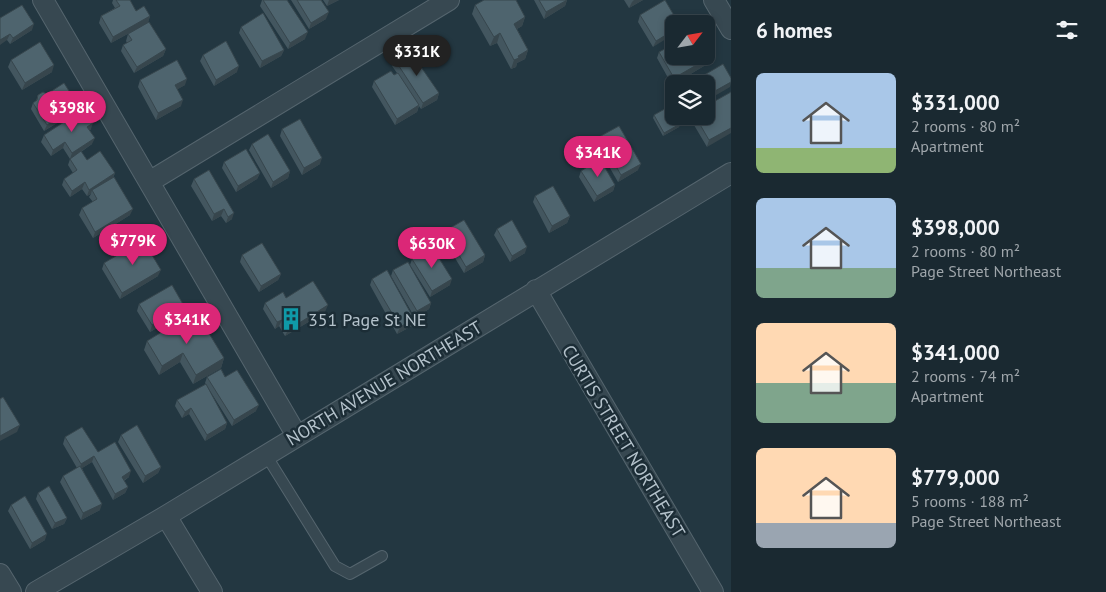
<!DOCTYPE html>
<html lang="en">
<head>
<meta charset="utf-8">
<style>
  body { margin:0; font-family:"PT Sans",sans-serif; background:#233139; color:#f1f3f6; height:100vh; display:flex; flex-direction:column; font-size:19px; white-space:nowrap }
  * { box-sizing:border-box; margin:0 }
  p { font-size:16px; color:#9fa6ab }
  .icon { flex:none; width:28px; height:28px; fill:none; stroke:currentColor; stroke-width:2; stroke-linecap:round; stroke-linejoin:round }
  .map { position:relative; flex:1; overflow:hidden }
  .drawer { display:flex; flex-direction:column; background:#1a2931; width:375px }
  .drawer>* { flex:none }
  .needle { width:32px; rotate:59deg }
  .fabs { position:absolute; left:665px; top:15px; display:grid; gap:10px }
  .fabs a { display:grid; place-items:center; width:50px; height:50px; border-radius:8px; background:#1a2931; box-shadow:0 2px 8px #0003,0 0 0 1px #38454d; font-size:25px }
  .price { position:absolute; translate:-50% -42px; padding:0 11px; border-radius:18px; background:#db2777; color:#fff; font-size:16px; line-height:32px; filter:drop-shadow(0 1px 2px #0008) }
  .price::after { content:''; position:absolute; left:50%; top:30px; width:15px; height:11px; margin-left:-8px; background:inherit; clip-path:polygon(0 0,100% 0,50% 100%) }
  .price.selected { background:#222; color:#fff }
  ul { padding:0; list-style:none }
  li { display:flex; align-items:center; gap:15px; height:125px; padding:0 25px }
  li span { display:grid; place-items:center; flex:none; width:140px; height:100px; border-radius:8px; color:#555 }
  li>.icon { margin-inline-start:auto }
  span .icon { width:60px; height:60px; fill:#fffc; stroke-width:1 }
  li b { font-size:21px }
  h2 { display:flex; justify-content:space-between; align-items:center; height:60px; padding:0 25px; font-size:21px }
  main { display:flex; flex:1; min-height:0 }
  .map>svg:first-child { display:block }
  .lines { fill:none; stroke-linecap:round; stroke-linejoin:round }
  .lane-casing { stroke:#55656e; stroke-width:12 }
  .street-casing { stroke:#55656e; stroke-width:22 }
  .lane { stroke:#374851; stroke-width:10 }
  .street { stroke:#374851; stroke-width:20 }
  .wall { fill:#43565f }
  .shaded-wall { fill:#37464d }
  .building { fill:#4e646e; stroke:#37464d }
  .labels { text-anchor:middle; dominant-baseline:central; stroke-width:5; stroke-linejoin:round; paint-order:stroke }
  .poi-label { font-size:18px; fill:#b4c2cb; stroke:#1c2d36; text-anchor:start }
  .street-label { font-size:18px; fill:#b4c2cb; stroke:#1c2d36 }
</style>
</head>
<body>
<main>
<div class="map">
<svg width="731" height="592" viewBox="0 0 731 592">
  <rect width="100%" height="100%" fill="#233741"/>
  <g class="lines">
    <defs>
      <path id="lane" d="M266,455L335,566L350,574L382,556"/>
      <path id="street" d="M43,0L297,436
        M714,0L731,29
        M149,182L449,0
        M536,290L713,592
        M166,516L212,592
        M0,574L11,592
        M36,592L166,516L731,173"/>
    </defs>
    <use href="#lane" class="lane-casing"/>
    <use href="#street" class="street-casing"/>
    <use href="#lane" class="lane"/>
    <use href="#street" class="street"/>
  </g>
  <path class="wall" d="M113,0H130L136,11L150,16L148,22L166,49L163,56L134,73L121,51L123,45L127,43L126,41L128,34L144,25L111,43L99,23L101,16L115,8L112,3Z
    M262,0H287L305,39L288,49L260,6Z
    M291,0H321L326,19L309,29Z
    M323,0H339L327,6Z
    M534,0H567L565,6L544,19Z
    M624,0H643L629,8Z
    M475,5L525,17L522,26L517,29L528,50L525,59L517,63L516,67L511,69L497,43L490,46L472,14Z
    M640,15L679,24L653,47L638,22Z
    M0,18L32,30L10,44L7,40Z
    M241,27L284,50L281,56L260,68L239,33Z
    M659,52L704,66L672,85L657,58Z
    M203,55L237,72L214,86L200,61Z
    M11,60L52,72L22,90L8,67Z
    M395,60L439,93L437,100L421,109L419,106L417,112L395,125L372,87L374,81L394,75L397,73L392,66Z
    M140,80L185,85L177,89L181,106L156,120L138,87Z
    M731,92L707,147L691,120L693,116H706Z
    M47,94L76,102L74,108L72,110L70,115L44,131L31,109L33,103L36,101L38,95Z
    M654,115L680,124L679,127L663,136L653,118Z
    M91,129L90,130L92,144L81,152L87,160L115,173L113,178L130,215L93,238L79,215L82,208L93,202L89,197L91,194L87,196L82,189L70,197L62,185L64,179L73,173L68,165L70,159L63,148L51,156L41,142L44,135Z
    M282,129L320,164L302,175L280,136Z
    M599,137L638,170L618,182L596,144Z
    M252,144L290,171L288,178L271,188L249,150Z
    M224,162L260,173L257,179L236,192L222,168Z
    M209,170L232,219L226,223L221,216L212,221L191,186L194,179Z
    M581,171L615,185L613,191L594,202L579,177Z
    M535,196L570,216L567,223L549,233L533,202Z
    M497,229L525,253L510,262L494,235Z
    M445,231L485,255L483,262L464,273L443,238Z
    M242,255L281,274L278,280L259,292L240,262Z
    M412,259L450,285L430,297L410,265Z
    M104,263L158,276L120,299L102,269Z
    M393,270L431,303L429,309L415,318L391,276Z
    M372,279L412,326L397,334L370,285Z
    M286,298L325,312L285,336L279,326L275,329L263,309L265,303Z
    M139,304L184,306L182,313L150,332L137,311Z
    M187,325L224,358L221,368L193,384L180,362L159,375L144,350L147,341Z
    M207,377H225L256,411L232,426L205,383Z
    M177,400L227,423L225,429L205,441L189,414L182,418L175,406Z
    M121,435L161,467L158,473L143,483L118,442Z
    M65,437L98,452L129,477L124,481L128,487L125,493L113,500L92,462L82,468L100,510L81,520L60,482L63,476L77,468L63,444Z
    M38,493L67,518L64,524L52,529L36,499Z
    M11,505L45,540L30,549L8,511Z"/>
  <path class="shaded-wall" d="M329,0H339L327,6Z
    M567,0L565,6L544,19L546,12Z
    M634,0H643L629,8L632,2Z
    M329,12L326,19L309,29L311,23Z
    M150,16L148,23L111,43L113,37Z
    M525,17L522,26L510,33L514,24Z
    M34,24L32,30L10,44L13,38Z
    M674,30V34L653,47L656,41Z
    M308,32L305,39L288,49L290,43Z
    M500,33L497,43L490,46L494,37Z
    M10,34L7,40L0,45V40Z
    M166,49L163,56L134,73L137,67Z
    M284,50L281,56L260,68L262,61Z
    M528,50L525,59L517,63L516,67L511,69L514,60L518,56Z
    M707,59L704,66L672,85L674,78Z
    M54,65L52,72L22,90L25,83Z
    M239,66L237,72L214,86L216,80Z
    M187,79L185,85L173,92L175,85Z
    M731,82L730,87L706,101V96Z
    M439,93L437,100L421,109L423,103Z
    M183,100L181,106L156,120L158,113Z
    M76,102L74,108L72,110L70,115L44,131L47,125Z
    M419,105L417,112L395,125L397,119Z
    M93,123L91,129L85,133L87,127Z
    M680,124L679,127L663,136L664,133Z
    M731,128V133L707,147L709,140Z
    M95,138L92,144L70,159L72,153Z
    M65,142L63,148L51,156L53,150Z
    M322,158L320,164L302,175L304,168Z
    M641,164L638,170L618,182L621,175Z
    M290,171L288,178L271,188L273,182Z
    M115,173L112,179L92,190L91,194L87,196L89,190Z
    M260,173L257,179L236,192L238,186Z
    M85,182L82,189L70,197L72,191Z
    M615,185L613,191L594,202L597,196Z
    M133,209L130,215L93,238L95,232Z
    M224,209L221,216L212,221L214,214Z
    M234,213L232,219L226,223L228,217Z
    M570,216L567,223L549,233L552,226Z
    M527,247L525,253L510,262L512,256Z
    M485,255L483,262L464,273L466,267Z
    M161,270L158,276L120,299L122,293Z
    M281,274L278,280L259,292L261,286Z
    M452,279L450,285L430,297L432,291Z
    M431,303L429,309L415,318L417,311Z
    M328,305L325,312L285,336L288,330Z
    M184,306L182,313L150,332L152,325Z
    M414,319L412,326L397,334L400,327Z
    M282,320L279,326L275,329L277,322Z
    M183,353L180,362L159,375L162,366Z
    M224,358L221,368L193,384L196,375Z
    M259,405L256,411L232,426L234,420Z
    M191,408L189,414L182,418L185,412Z
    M227,423L225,429L205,441L207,435Z
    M20,425L17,432L0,441V436Z
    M94,456L92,462L79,470L81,464Z
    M161,467L158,473L143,483L145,476Z
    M131,471L129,477L119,483L122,477Z
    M128,487L125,493L113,500L115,494Z
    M102,504L100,510L81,520L83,513Z
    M67,518L64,524L52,529L55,523Z
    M47,534L45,540L30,549L32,543Z"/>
  <path class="building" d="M116,0H130L136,11L144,6L150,16L113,37L101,16L120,6Z
    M263,0H287L308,32L290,43Z
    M297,0H321L329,12L311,23Z
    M484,0H516L525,17L514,24L528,50L518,56L519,58L514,60L500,33L494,37L475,5Z
    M539,0H567L546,12Z
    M665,0L679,24H674V30L656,41L640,15Z
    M22,5L34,24L13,38L10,34L0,40V18Z
    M263,13L284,50L262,61L241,27Z
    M149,22L166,49L137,67L123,45L132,40L128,34Z
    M226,41L239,66L216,80L203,55Z
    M40,42L54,65L25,83L11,60Z
    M674,44V56H705L707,59L674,78L659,52Z
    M410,51L439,93L423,103L395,60Z
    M177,60L187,79L175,85L183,100L158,113L140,80Z
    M723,64L731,78V82L706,96V84H689Z
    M391,71L394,75L398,73L419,105L397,119L374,81Z
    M64,83L76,102L70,106L72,109L47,125L33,103L37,100L38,95L43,92L47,94Z
    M731,92V128L709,140L695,116H706V106Z
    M670,106L674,112V116H676L680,124L664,133L654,115Z
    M84,109L93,123L87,127L95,138L72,153L65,142L53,150L44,135Z
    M300,119L322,158L304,168L282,129Z
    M619,126L641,164L621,175L599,137Z
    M268,134L290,171L273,182L252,144Z
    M246,149L260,173L238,186L224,162Z
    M81,151L87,160L100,151L115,173L89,190L85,182L72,191L64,179L77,170L70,159Z
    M600,159L615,185L597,196L581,171Z
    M209,170L234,213L228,217L224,209L214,214L194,179Z
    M114,177L133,209L95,232L82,208L97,199L92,190Z
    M553,186L570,216L552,226L535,196Z
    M464,220L485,255L466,267L445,231Z
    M512,220L527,247L512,256L497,229Z
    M143,240L161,270L122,293L104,263Z
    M262,243L281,274L261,286L242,255Z
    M432,247L452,279L432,291L412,259Z
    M408,262L431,303L417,311L393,270Z
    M387,270L414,319L400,327L372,279Z
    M313,281L328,305L288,330L282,320L277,322L265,303L283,292L286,298Z
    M172,285L184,306L152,325L139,304Z
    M199,317L224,358L196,375L183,353L162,366L147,341L183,319L187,325Z
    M221,369L225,377L237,370L259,405L234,420L207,377Z
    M206,384L227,423L207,435L191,408L185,412L177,400Z
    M3,397L20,425L0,436V399Z
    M137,425L161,467L145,476L121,435Z
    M82,427L98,452L115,442L131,471L122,477L128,487L115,494L94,456L81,464L65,437Z
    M80,466L102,504L83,513L63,476Z
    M49,486L67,518L55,523L38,493Z
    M25,496L47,534L32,543L11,505Z"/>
  <defs>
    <symbol id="building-bare" viewBox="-9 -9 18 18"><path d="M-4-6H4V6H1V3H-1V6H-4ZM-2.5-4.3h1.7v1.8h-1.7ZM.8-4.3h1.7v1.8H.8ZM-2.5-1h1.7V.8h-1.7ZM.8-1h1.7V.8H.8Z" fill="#0f9aa8" stroke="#1c2d36" stroke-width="2.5" paint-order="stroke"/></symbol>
  </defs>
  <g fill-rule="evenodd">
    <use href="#building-bare" x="275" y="303" width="32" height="32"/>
  </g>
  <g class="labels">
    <g class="poi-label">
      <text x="308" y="319">351 Page St NE</text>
    </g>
    <g class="street-label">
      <text transform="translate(384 383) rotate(-31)">NORTH AVENUE NORTHEAST</text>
      <text transform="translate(624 441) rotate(59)">CURTIS STREET NORTHEAST</text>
    </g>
  </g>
</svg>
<div class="fabs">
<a><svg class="needle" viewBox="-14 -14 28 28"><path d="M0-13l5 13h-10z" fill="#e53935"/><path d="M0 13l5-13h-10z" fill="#9fa6ab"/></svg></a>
<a><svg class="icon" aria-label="layers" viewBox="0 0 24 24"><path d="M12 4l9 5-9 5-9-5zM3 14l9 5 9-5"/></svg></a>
</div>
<b class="price selected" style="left:417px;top:77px">$331K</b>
<b class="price" style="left:72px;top:133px">$398K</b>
<b class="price" style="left:598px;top:178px">$341K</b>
<b class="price" style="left:133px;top:266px">$779K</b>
<b class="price" style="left:432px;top:269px">$630K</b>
<b class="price" style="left:187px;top:345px">$341K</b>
</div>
<section class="drawer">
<h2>6 homes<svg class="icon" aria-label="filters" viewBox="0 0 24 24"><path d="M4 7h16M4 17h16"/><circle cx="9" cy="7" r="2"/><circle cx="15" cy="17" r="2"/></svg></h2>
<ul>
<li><span style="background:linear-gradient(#a9c7e8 75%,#8fb573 0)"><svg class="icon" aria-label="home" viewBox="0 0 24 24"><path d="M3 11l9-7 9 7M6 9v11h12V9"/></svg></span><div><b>$331,000</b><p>2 rooms · 80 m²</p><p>Apartment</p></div></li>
<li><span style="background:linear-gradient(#a9c7e8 70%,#7fa58c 0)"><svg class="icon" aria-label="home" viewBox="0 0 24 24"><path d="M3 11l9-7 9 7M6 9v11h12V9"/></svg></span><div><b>$398,000</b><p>2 rooms · 80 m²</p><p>Page Street Northeast</p></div></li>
<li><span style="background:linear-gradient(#ffd9b3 60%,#7fa58c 0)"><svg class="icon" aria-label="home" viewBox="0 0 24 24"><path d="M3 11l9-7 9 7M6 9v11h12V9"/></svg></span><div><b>$341,000</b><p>2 rooms · 74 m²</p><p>Apartment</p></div></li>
<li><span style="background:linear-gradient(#ffd9b3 75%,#9aa5b1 0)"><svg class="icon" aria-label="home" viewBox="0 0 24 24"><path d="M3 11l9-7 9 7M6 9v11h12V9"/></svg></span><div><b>$779,000</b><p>5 rooms · 188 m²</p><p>Page Street Northeast</p></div></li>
</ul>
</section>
</main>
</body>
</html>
